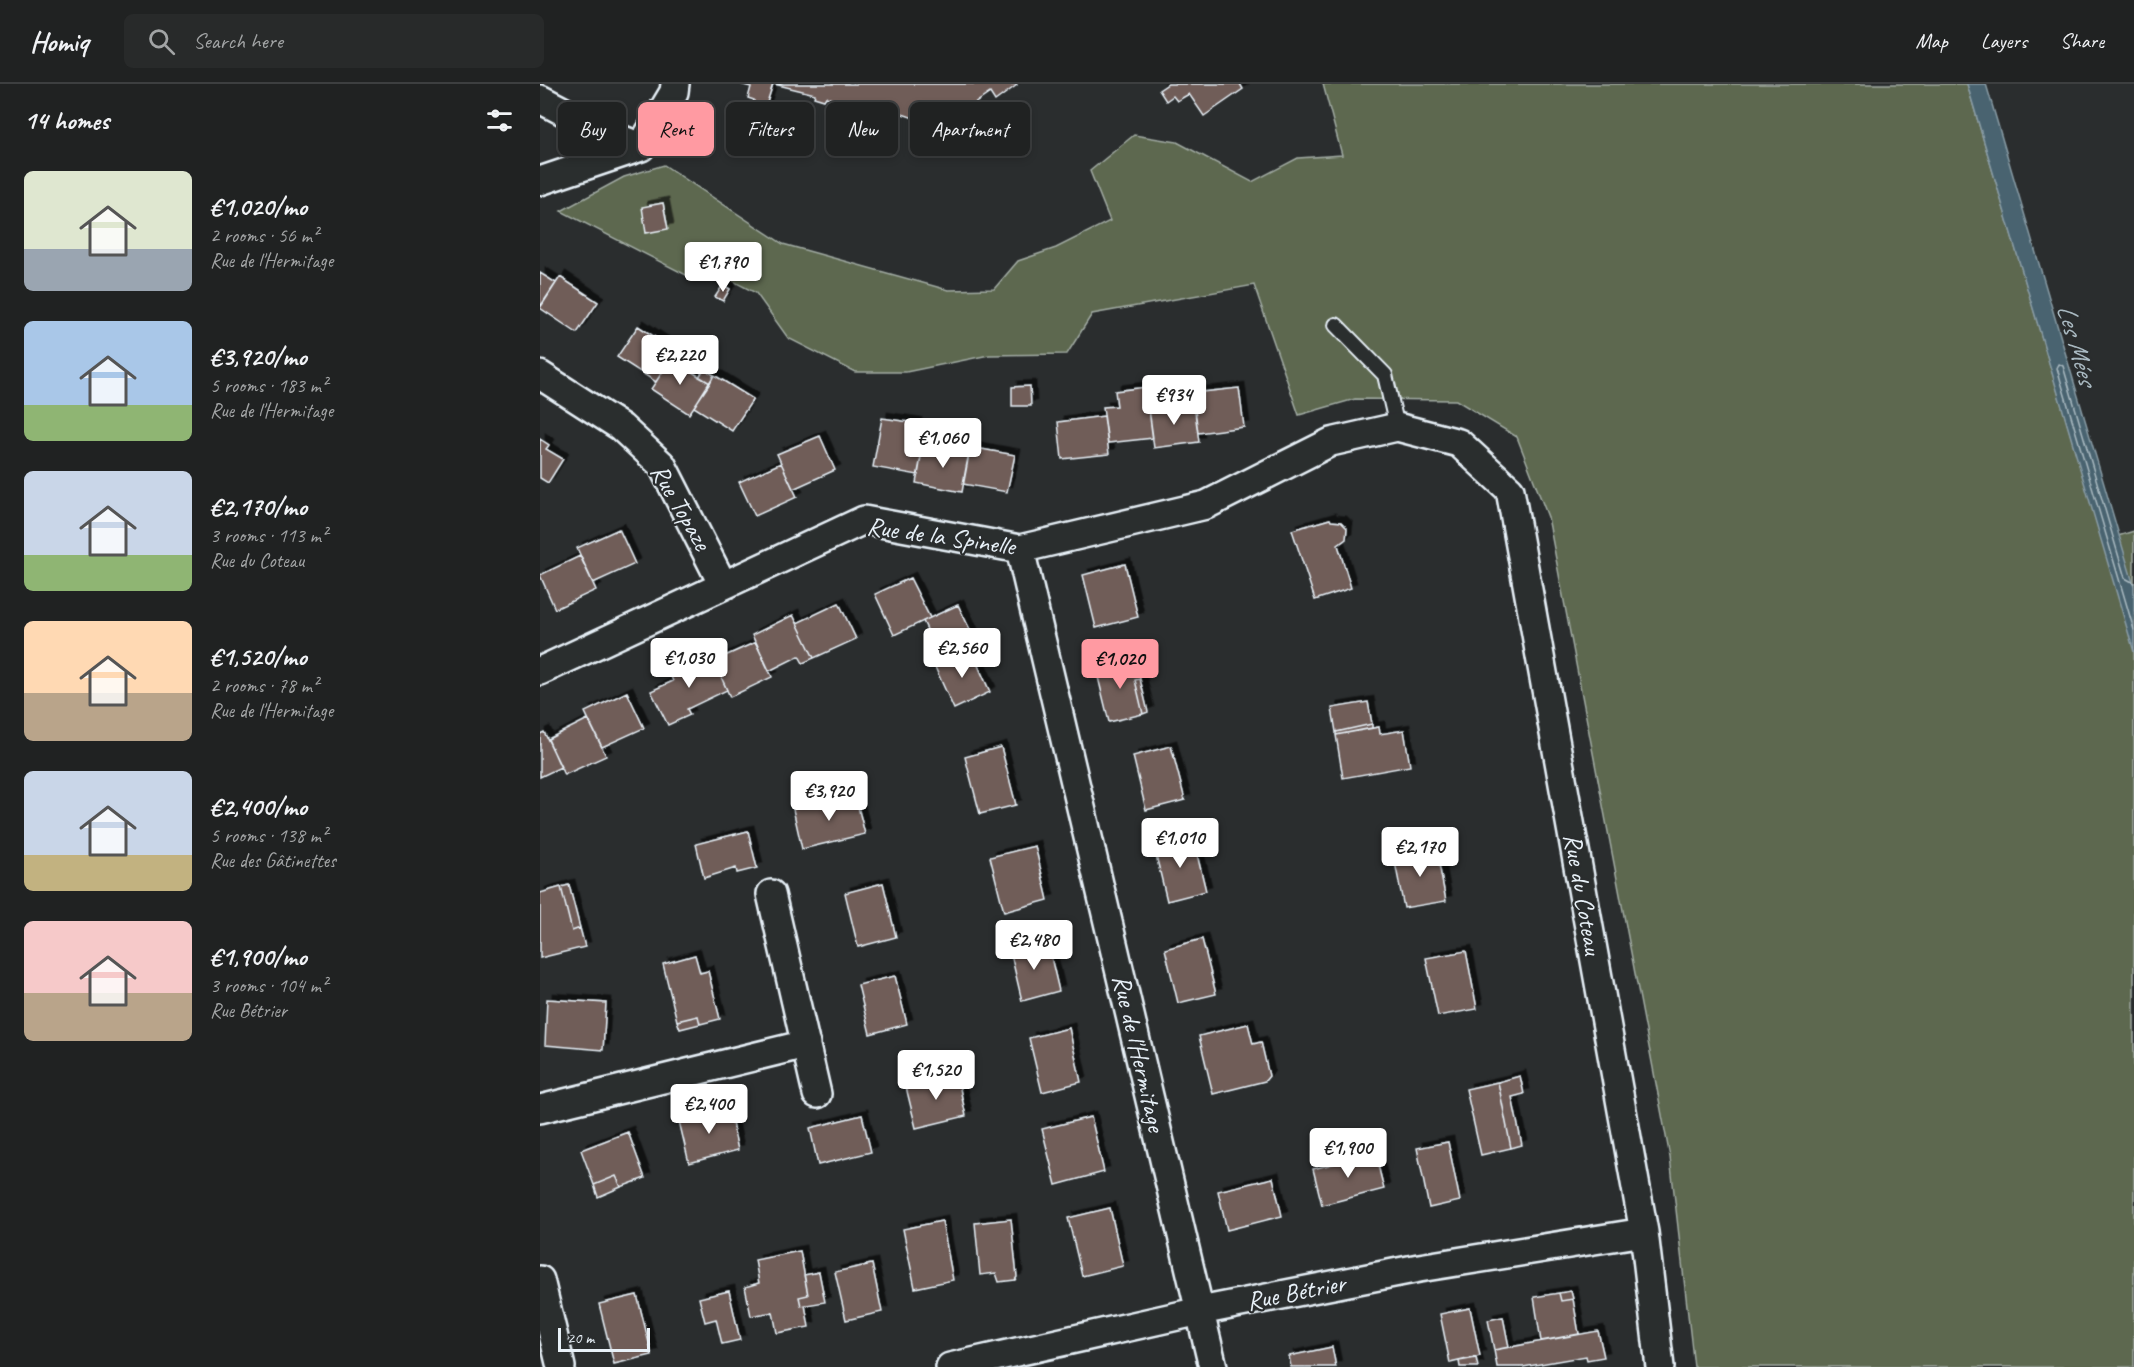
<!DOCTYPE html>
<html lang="en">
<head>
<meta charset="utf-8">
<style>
  body { margin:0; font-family:Caveat,sans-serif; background:#282a2a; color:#f1f3f6; height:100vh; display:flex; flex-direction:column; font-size:22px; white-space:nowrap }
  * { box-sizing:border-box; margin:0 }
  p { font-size:20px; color:#a2a4a5 }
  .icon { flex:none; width:33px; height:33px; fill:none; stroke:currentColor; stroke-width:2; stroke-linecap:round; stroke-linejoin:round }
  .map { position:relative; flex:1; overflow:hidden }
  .side { display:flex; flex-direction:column; background:#202222; width:540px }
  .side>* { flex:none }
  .top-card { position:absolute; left:18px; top:18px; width:570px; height:54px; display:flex; gap:12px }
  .scale { position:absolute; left:18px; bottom:15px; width:92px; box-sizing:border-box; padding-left:6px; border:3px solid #e8f1f8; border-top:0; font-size:16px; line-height:21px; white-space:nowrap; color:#e8f1f8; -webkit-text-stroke:4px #2a2d2e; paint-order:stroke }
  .price { position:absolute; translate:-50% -51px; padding:0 14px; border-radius:6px; background:#fff; color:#222; font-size:20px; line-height:39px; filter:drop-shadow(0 2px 3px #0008) }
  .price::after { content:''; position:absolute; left:50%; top:36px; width:18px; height:14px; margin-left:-9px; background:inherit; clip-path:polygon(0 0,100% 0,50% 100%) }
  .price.on { background:#ff9aa2; color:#111 }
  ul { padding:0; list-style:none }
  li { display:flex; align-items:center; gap:18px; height:150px; padding:0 24px }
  li span { display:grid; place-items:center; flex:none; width:168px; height:120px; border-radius:9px; color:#555 }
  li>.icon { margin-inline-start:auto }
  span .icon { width:72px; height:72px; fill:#fffc; stroke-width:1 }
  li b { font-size:26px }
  h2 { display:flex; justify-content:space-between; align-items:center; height:72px; padding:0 24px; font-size:26px }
  .pill { padding:0 21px; border-radius:9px; background:#202222; box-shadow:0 3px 9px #0003,0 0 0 2px #3d3f40; font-size:21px; line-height:54px }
  .pill.on { background:#ff9aa2; color:#111 }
  header { display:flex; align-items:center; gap:36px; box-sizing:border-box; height:84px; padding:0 30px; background:#202222; border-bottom:2px solid #3d3f40 }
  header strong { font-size:28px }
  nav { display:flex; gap:33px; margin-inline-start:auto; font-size:21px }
  .search { width:420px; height:54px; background:#282a2a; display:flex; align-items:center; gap:15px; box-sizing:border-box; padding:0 21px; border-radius:9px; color:#a2a4a5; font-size:22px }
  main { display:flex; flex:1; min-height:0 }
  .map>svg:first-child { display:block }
  .green { fill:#5d674f; stroke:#a2aca4; stroke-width:1.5 }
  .water { fill:#4a646f; stroke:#899ca6; stroke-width:1.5 }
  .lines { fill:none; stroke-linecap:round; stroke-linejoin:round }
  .shore { stroke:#a9b9c1; stroke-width:1.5 }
  .building { fill:#6f5d59; stroke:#e8f1f8; stroke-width:1.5; filter:url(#shadow) }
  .lane-casing { stroke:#e8f1f8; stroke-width:18 }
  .street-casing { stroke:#e8f1f8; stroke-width:32 }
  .lane { stroke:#2a2d2e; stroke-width:14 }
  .street { stroke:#2a2d2e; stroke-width:27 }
  .labels { text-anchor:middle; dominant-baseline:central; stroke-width:4.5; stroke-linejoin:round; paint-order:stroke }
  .street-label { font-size:26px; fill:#e8f1f8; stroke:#2a2d2e }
  .water-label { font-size:27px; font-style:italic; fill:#a9b9c1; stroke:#2a2d2e }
</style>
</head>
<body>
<header>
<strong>Homiq</strong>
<div class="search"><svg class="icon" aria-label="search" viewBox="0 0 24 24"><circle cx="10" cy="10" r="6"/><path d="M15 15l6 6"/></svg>Search here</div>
<nav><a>Map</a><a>Layers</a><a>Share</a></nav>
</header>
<main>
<section class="side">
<h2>14 homes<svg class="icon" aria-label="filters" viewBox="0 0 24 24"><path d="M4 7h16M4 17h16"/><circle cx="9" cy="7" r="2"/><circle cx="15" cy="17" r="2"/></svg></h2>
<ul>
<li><span style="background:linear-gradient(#dfe7d0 65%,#9aa5b1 0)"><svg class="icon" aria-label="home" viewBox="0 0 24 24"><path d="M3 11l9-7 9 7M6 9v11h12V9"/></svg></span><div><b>€1,020/mo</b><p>2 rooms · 56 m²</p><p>Rue de l'Hermitage</p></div></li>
<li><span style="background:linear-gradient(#a9c7e8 70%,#8fb573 0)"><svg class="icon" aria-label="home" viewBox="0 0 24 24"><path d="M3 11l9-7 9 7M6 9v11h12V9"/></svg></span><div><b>€3,920/mo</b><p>5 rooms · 183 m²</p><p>Rue de l'Hermitage</p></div></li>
<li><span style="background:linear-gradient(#c9d6e8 70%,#8fb573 0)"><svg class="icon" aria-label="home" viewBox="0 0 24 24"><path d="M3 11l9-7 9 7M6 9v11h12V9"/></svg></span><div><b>€2,170/mo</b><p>3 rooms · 113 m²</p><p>Rue du Coteau</p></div></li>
<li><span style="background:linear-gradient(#ffd9b3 60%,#b9a48a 0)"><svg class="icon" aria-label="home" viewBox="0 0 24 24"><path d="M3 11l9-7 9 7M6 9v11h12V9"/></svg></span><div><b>€1,520/mo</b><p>2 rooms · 78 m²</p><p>Rue de l'Hermitage</p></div></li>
<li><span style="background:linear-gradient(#c9d6e8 70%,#c2b280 0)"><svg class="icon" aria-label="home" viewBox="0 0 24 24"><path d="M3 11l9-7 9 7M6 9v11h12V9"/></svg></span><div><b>€2,400/mo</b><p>5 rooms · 138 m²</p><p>Rue des Gâtinettes</p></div></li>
<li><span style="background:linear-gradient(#f6c9c9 60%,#b9a48a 0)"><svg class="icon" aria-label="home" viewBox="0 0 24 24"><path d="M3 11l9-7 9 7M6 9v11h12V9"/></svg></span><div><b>€1,900/mo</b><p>3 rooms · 104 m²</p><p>Rue Bétrier</p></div></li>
</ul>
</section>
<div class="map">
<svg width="1594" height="1283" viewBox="0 0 1594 1283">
  <defs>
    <filter id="shadow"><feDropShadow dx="5.5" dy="-5.5" stdDeviation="0" flood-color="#0009"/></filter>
  </defs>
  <rect width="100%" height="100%" fill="#2a2d2e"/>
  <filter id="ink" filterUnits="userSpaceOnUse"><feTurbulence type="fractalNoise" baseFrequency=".0167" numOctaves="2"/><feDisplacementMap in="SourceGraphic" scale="12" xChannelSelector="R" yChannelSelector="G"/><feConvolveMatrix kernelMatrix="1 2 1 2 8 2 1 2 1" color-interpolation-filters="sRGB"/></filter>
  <g filter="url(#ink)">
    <path class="green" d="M783,0H1427L1562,457L1594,447V1283H1154L1130,1073L1008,433L977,353L916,316L815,315L759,331L714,201L552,230L527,270L449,271L366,288H315L248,254L216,209L176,188L152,194L21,127L84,93L124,81L243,160L408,206L454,205L478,177L516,164L570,137L550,87L594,51L637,58L712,98L758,74L802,71Z"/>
    <path class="water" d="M1427,0H1446L1594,502V568Z"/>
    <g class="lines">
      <path class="shore" d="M1594,499L1585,494L1523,282L1519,280L1517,284L1594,546"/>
    </g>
    <path class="building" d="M200,0H233L223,31L212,27L214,16L208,14L211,3Z
      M234,0H476L477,1L455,17L450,9L427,25L434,35L428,39L433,47L424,53L403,23L382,37L326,17L315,48L304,44L307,34L301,31L304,19L286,13L284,16L274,13L275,10Z
      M628,0H700L703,5L664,32L649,10L637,17L633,12L626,17L619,6Z
      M123,119L128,145L106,149L102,123Z
      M0,189L16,199L0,223Z
      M20,193L58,218L37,249L0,224Z
      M183,201L190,205L183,217L175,213Z
      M98,242L136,267L116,298L77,273Z
      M131,275L170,299L149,330L111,305Z
      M164,285L174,291L170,299L159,293Z
      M174,291L213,315L192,347L154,323Z
      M490,302L491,322H472V303Z
      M606,303L613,354L568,359L563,323L577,322L575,307Z
      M699,304L704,343L658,349L653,309Z
      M654,321L659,358L614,364L609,326Z
      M564,332L569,370L522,375L518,338Z
      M342,334L376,339L373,352L384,354L378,391L333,383Z
      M280,352L295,386L253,405L237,370Z
      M0,355L9,361L6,365L23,375L8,399L0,394Z
      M383,362L429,370L422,408L376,399Z
      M430,363L475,371L467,408L423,400Z
      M241,379L257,413L215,432L199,398Z
      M790,435L791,437L801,438L807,444L806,455L798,461L811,504L775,516L752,446Z
      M79,445L95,480L53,499L37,464Z
      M40,472L56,506L15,525L0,491Z
      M585,480L598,533L556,544L543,491Z
      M370,494L390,534L354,551L335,510Z
      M299,519L316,555L274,574L257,539Z
      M418,521L438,562L403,579L383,537Z
      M253,531L274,574L263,579L259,572L229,587L212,551Z
      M216,558L232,593L190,613L174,577Z
      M431,566L450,608L414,625L395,583Z
      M171,571L187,606L147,625L150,631L128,641L111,607L133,597L130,590Z
      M595,574L600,595L595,596L603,630L569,638L556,585Z
      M600,595L608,628L603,630L595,596Z
      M87,608L104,644L62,663L45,628Z
      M828,618L832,640L796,648L792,624Z
      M48,635L66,672L24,691L8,655Z
      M832,640V644L796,651V648Z
      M839,643L840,650L864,646L870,682L803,694L796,651Z
      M4,648L21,683L0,693V650Z
      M631,662L645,716L606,726L593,672Z
      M461,663L476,721L440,730L425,673Z
      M315,711L325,750L262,765L253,725Z
      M208,747L217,784L197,789L196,784L164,794L156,760Z
      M653,754L666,807L627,817L614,763Z
      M495,762L508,816L464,828L450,773Z
      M896,764L906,817L864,824L854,773Z
      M343,799L356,853L318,863L305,809Z
      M29,801L40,844L32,847L21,803Z
      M21,803L32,847L40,844L45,863L0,874V809Z
      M662,855L676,910L638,919L625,865Z
      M507,856L519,907L482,917L470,866Z
      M926,867L937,925L898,932L886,874Z
      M155,871L160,889L168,887L180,935L160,940L158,932L137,937L123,880Z
      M355,892L367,940L330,950L318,901Z
      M7,915L66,919L63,966L5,961Z
      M158,932L160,940L140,945L137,937Z
      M708,940L713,960L721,958L729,992L725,997L673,1010L659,952Z
      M529,944L541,998L502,1008L489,954Z
      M417,991L426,1032L376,1044L366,1003Z
      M980,992L984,1010L972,1013L982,1061L971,1064L958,998Z
      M958,998L971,1064L941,1071L926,1005Z
      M188,1021L198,1066L149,1079L139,1037L166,1030V1026Z
      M322,1031L331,1068L278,1081L270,1044Z
      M551,1033L564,1088L516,1101L502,1045Z
      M88,1048L105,1094L81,1103L76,1092L54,1101L41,1066Z
      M908,1058L920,1117L889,1124L877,1064Z
      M835,1069L844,1105L782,1121L773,1085Z
      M76,1092L81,1103L58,1113L54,1101Z
      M733,1094L742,1132L687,1146L678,1107Z
      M570,1124L583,1182L542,1192L528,1134Z
      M471,1135L477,1193L475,1196L459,1198L456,1189L440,1191L435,1139Z
      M402,1137L413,1196L375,1204L363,1145Z
      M260,1167L268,1211L259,1213L261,1222L265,1221L269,1243L237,1249L233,1228L211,1232L205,1203L219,1199L215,1176Z
      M332,1180L342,1228L306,1236L295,1188Z
      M279,1188L285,1218L261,1222L259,1213L268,1211L264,1191Z
      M189,1207L200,1256L182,1260L176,1235L165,1238L159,1214Z
      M1031,1207L1033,1215L1021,1217L1019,1209Z
      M1019,1209L1021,1217L1033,1215L1039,1250L1001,1257L994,1213Z
      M97,1211L112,1271L74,1280L59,1220Z
      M930,1224L940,1272L910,1279L900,1230Z
      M963,1233L969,1263L954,1266L948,1236Z
      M1058,1247L1064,1273L1047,1276L1046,1272L983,1283H957L954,1266Z
      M792,1263L796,1283H751L749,1272Z
      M936,1274L938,1283H920L919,1277Z"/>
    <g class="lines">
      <defs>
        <path id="lane" d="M796,241L845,291L857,343"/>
        <path id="street" d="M0,15L65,49L101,63
          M0,97L101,63L134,8L135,0
          M0,291L81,343L122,381L183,501
          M480,465L673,1283
          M0,587L324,436L480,465L666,421L791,358L857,343L919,359L970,406L1104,1148L1120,1283
          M231,810L277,1010
          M0,1025L266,960
          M0,1196L21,1283
          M410,1283L660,1227L879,1184L1104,1148"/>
      </defs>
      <use href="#lane" class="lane-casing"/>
      <use href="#street" class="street-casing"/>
      <use href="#lane" class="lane"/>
      <use href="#street" class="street"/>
    </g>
  </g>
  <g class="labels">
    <g class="street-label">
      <text transform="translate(141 423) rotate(60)">Rue Topaze</text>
      <text transform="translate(401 452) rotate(8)">Rue de la Spinelle</text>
      <text transform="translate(1043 810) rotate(80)">Rue du Coteau</text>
      <text transform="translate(599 969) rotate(77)">Rue de l'Hermitage</text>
      <text transform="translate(756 1208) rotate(-11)">Rue Bétrier</text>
    </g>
    <g class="water-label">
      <text transform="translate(1537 260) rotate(74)">Les Mées</text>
    </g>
  </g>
</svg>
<div class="scale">20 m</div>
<b class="price" style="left:183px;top:209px">€1,790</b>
<b class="price" style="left:140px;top:302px">€2,220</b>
<b class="price" style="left:634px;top:342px">€934</b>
<b class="price" style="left:403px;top:385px">€1,060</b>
<b class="price" style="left:422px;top:595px">€2,560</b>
<b class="price" style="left:149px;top:605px">€1,030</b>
<b class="price on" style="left:580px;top:606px">€1,020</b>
<b class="price" style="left:289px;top:738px">€3,920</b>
<b class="price" style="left:640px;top:785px">€1,010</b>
<b class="price" style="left:880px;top:794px">€2,170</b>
<b class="price" style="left:494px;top:887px">€2,480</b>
<b class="price" style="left:396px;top:1017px">€1,520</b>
<b class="price" style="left:169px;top:1051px">€2,400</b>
<b class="price" style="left:808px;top:1095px">€1,900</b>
<div class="top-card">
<a class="pill">Buy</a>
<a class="pill on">Rent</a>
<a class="pill">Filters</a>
<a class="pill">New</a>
<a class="pill">Apartment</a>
</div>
</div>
</main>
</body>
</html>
